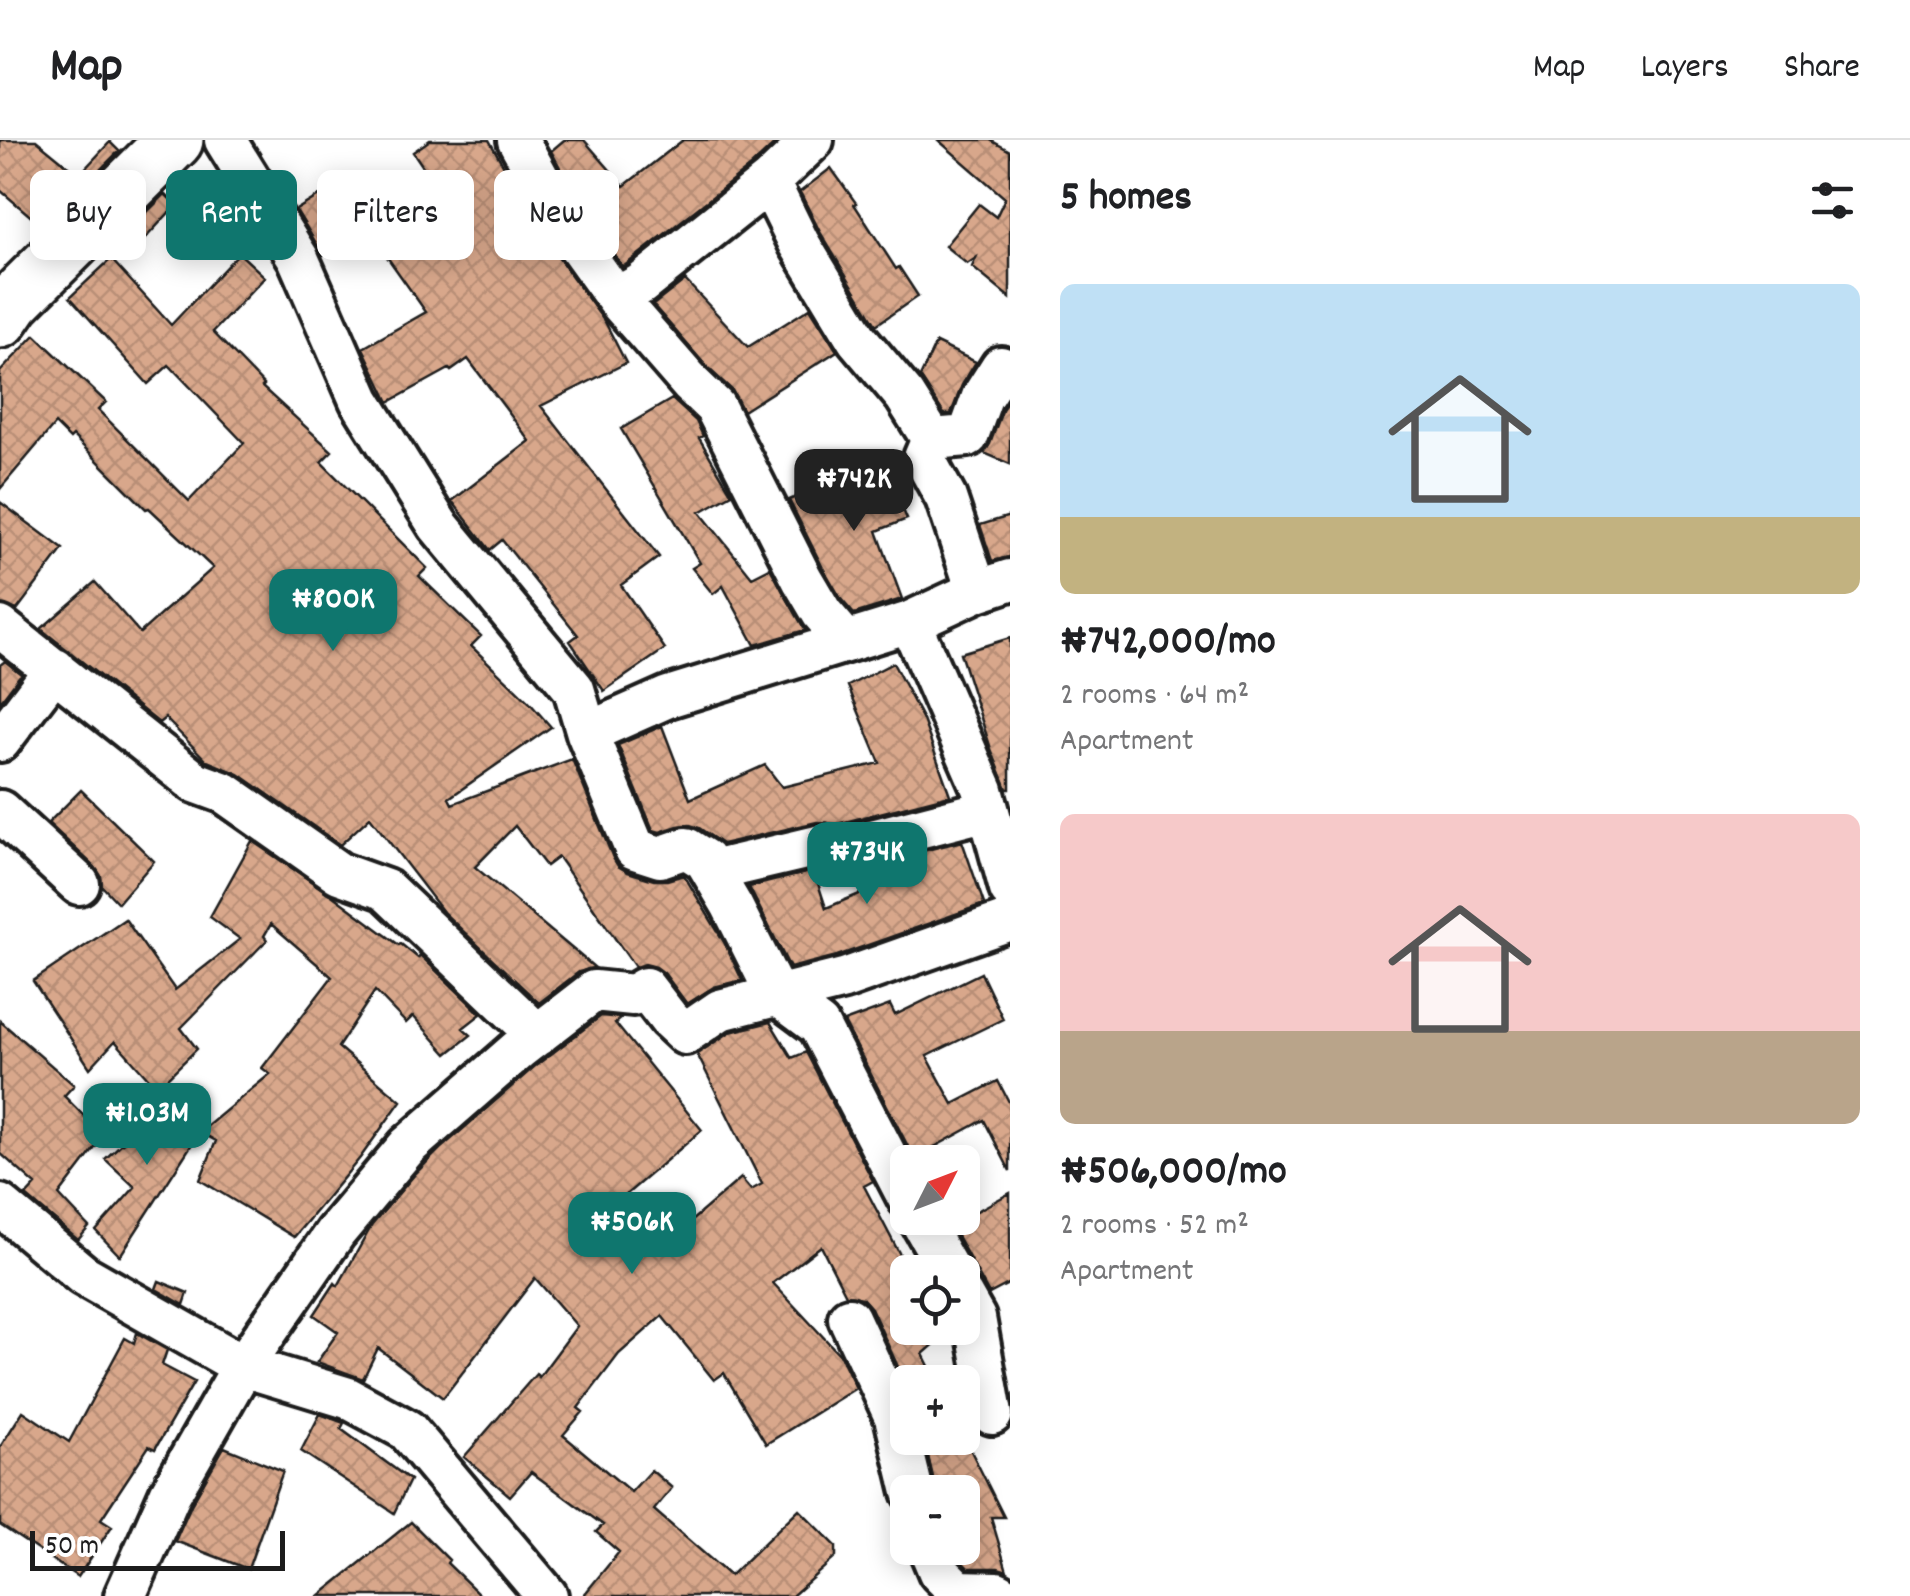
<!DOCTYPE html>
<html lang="en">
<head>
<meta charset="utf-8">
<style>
  body { margin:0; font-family:Dekko,sans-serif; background:#f2f2f2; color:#202124; height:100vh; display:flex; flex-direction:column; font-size:38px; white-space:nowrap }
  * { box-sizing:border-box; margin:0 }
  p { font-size:32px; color:#757577 }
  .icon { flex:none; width:55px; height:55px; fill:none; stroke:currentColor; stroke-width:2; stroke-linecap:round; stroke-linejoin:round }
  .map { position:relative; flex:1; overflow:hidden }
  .sheet { display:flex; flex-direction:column; background:#fff; width:900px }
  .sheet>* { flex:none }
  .banner { position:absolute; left:30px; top:30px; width:830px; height:90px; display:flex; gap:20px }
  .needle { width:65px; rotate:48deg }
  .tools { position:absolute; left:890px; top:1005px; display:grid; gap:20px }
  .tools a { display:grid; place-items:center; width:90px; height:90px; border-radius:15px; background:#fff; box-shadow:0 5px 25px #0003; font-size:50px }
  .scale { position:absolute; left:30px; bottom:25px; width:255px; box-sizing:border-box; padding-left:10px; border:5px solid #1c1c1c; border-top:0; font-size:28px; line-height:35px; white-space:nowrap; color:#1c1c1c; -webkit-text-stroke:8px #fff; paint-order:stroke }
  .price { position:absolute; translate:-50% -85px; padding:0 22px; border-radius:20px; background:#0f766e; color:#fff; font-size:32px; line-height:65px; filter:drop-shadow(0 2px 5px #0008) }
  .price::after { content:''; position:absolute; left:50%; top:60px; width:30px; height:22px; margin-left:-15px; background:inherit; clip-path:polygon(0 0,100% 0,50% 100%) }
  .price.selected { background:#222; color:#fff }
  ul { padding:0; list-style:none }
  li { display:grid; align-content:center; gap:20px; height:530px; padding:0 50px }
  li span { display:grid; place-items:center; height:310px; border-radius:15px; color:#555 }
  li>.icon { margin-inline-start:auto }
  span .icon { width:180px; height:180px; fill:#fffc; stroke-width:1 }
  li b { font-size:42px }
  h2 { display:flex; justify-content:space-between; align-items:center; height:120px; padding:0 50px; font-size:42px }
  .chip { padding:0 35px; border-radius:15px; background:#fff; box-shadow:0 5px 25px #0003; font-size:35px; line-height:90px }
  .chip.selected { background:#0f766e; color:#fff }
  header { display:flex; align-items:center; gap:60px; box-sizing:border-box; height:140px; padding:0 50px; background:#fff; border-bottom:2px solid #e0e0e0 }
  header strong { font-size:48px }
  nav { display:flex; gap:55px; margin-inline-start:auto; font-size:35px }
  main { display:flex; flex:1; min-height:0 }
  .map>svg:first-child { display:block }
  .building { fill:url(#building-cross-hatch); stroke:#1c1c1c; stroke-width:2.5 }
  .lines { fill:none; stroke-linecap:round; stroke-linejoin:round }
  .street-casing { stroke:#1c1c1c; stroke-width:48 }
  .secondary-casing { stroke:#1c1c1c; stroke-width:62 }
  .street { stroke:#fff; stroke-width:40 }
  .secondary { stroke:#fff; stroke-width:55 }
</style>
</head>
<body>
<header>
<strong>Map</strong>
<nav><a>Map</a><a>Layers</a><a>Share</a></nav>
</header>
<main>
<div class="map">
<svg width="1010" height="1456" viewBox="0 0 1010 1456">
  <defs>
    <pattern id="building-cross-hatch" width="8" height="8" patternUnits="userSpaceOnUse" patternTransform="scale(2.5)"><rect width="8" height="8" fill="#d8a78b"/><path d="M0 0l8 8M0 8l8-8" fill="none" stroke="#b98f77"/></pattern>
  </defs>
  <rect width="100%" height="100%" fill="#fff"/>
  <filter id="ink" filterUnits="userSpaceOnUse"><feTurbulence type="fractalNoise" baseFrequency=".01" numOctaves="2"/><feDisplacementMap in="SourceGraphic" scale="20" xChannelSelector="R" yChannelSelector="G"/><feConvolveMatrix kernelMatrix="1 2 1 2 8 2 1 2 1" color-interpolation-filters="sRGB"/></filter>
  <g filter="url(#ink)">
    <path class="building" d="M0,0H36L79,35L110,2L119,11L43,87L0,50Z
      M430,0H489L545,99L605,182L626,223L541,266L659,417L621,445L665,509L604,551L570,501L578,495L502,400L490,410L452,361L530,301L468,219L451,231L449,229L389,262L363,208L426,172L385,114L451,68L413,12Z
      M564,0H584L624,46L683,0H779L750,27L623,127L586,75L551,11Z
      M938,0H990L1010,11V158L972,127L976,118L967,124L945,106L979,64L996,77L1005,58Z
      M831,28L856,63L854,64L896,129L899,127L918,156L876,185L820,92L800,52Z
      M327,51L356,94L323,115L296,70Z
      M165,54L176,65L130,115L117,102Z
      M239,113L265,137L213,192L264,245L262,247L332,311L321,322L427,428L419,436L481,496L471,506L529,562L551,587L449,658L452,664L572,619L613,718L618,726L628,732L654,740H667L684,735L724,802L742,840L714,847L687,864L664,833L656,827L645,824L635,827L558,717L546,726L515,686L475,727L595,828L579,832L539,863L444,773L370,677L340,705L239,634L207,621L165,578L159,583L41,489L95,442L140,493L213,428L149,368L146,369L73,296L70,299L55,284L0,349V232L35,195L106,262L98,270L189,361L244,303L169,225L148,244L70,157L111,119L171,185Z
      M685,140L748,207L810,168L837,211L743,271L732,250L708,228L653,165Z
      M936,203L976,222L962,245L951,274H944L920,237Z
      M1010,257V324L984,313L990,304L1003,268Z
      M672,259L696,281L703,296L699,298L732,354L700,372L752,437L770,428L805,490L755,505L723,446L713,454L692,428L700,423L621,289Z
      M881,320L907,379L877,391L902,459L854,474L841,459L823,428L789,360Z
      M0,362L63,409L17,470L0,464Z
      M1010,376V417L992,421L980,385Z
      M1010,498V649H1007L991,609L960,513Z
      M5,521L21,534L0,562V525Z
      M893,523L923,580L950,655L837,684L817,682L722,704L699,688L690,685L678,686L660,692L653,690L618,605L662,586L690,659L765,625L782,647L880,623L848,546Z
      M81,650L154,721L118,763L102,746L101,736L95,727L48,683Z
      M252,701L333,756L399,805L401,804L418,818L420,815L481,874L463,888L471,895L447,914L413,876L406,883L375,851L338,907L401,961L360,1018L294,1097L200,1040L216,1001L200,992L270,934L262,928L332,837L271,784L264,796L267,800L181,888L197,909L157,948L115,901L90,928L33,841L125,779L175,850L240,799L210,777Z
      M962,701L984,764L837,816L790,828L749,747L814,731L826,768L917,730L911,714Z
      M981,833L1003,879L927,916L953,964L998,941L1010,964V1031L984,980L914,1018L844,882L890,865L895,875Z
      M601,876L621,878L615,883L702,990L621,1059L669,1100L741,1038L751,1050L762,1044L697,914L730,892L770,882L792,918L806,912L873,1041L864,1046L908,1130V1188H953L923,1214L937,1242H905L871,1168L862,1158L846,1155L821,1106L773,1143L840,1215L856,1248L766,1304L724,1233L714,1240L662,1176L619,1214L578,1268L583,1272L563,1295L631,1352L651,1330L672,1348L654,1370L730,1436L799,1369L836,1406V1417L792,1456H583L619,1412L596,1392L603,1385L531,1332L510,1356L464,1317L536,1234L539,1237L577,1186L535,1138L443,1258L378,1208L363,1239L317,1222L338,1192L314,1175L335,1143L338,1146L372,1085L416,1033L440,1009L534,927Z
      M0,881L74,945L64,956L104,996L59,1055L89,1087L78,1100L26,1056L36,1045L0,1013Z
      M161,955L201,990L120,1116L96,1091L135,1047L105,1019L133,993L132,991L145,978Z
      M1010,1053V1143L989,1154L951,1085Z
      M159,1141L188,1153L184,1165L156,1149Z
      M137,1193L167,1210L162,1225L194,1242L155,1309L149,1306L101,1379L112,1386L78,1437L0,1385V1307L23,1271L69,1302L125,1198L134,1203Z
      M320,1274L344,1283L341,1289L410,1340L394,1373L301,1311Z
      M962,1293L1004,1377H991L1007,1431L998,1428H968L959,1419L955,1408H966L962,1400V1352H936L924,1298H962Z
      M224,1307L283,1331L248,1429L175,1401L191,1365Z
      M411,1382L449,1420L447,1423L481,1456H319Z"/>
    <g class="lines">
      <defs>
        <path id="street" d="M225,0L298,118L360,260L438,385L574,549L587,593L635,709L660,717L686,708L705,720L732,766L776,854L819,886L908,1058
          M518,0L566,88L616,158L691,244L715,267L802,439L822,473L846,501
          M769,42L799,103L857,199L905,256L932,299
          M616,158L641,144L769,42L813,0
          M932,299L924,318L946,358L977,451
          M932,299L968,296L982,257L1001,227L1010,231
          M910,482L983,650L1010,749
          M0,487L195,642L225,653L339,733L386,750L538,895
          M587,593L668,557L910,482L977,451L1010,440
          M0,601L55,529
          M0,671L79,744
          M712,731L822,705L837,709L988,670
          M0,1065L83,1135L243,1226L348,1258L407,1290L547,1456
          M919,1078L950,1132
          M962,1155L975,1178L992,1274
          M849,1178L895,1277L913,1352
          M929,1408L939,1432L958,1451L997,1452L1004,1456
          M125,1456L170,1354L243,1226L335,1093L408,1006L519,909L594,851L633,855L645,848L669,879L685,894L720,870L844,839L1010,780"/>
        <path id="secondary" d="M0,180L13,161L175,0"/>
      </defs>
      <use href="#street" class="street-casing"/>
      <use href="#secondary" class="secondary-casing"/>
      <use href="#street" class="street"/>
      <use href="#secondary" class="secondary"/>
    </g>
  </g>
</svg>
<div class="tools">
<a><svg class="needle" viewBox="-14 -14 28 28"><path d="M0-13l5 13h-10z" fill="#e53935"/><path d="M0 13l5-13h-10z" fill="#757577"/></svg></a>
<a><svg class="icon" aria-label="locate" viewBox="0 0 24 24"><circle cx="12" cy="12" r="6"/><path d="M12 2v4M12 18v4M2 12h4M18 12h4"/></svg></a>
<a>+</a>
<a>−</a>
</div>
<div class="scale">50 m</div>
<b class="price selected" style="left:854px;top:394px">₦742K</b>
<b class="price" style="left:333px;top:514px">₦800K</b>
<b class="price" style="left:867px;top:767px">₦734K</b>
<b class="price" style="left:147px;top:1028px">₦1.03M</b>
<b class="price" style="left:632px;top:1137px">₦506K</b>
<div class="banner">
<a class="chip">Buy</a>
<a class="chip selected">Rent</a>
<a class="chip">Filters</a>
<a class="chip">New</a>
</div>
</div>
<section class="sheet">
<h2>5 homes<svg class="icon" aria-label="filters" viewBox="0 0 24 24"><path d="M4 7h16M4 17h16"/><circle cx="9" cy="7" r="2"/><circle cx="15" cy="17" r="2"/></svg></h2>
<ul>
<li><span style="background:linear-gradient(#bfe0f5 75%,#c2b280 0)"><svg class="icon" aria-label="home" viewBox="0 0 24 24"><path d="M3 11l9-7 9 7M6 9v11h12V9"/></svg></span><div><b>₦742,000/mo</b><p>2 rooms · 64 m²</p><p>Apartment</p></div></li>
<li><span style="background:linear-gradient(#f6c9c9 70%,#b9a48a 0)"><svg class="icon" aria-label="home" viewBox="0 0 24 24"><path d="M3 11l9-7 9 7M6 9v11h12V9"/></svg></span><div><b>₦506,000/mo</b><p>2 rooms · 52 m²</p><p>Apartment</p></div></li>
</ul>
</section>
</main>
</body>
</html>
